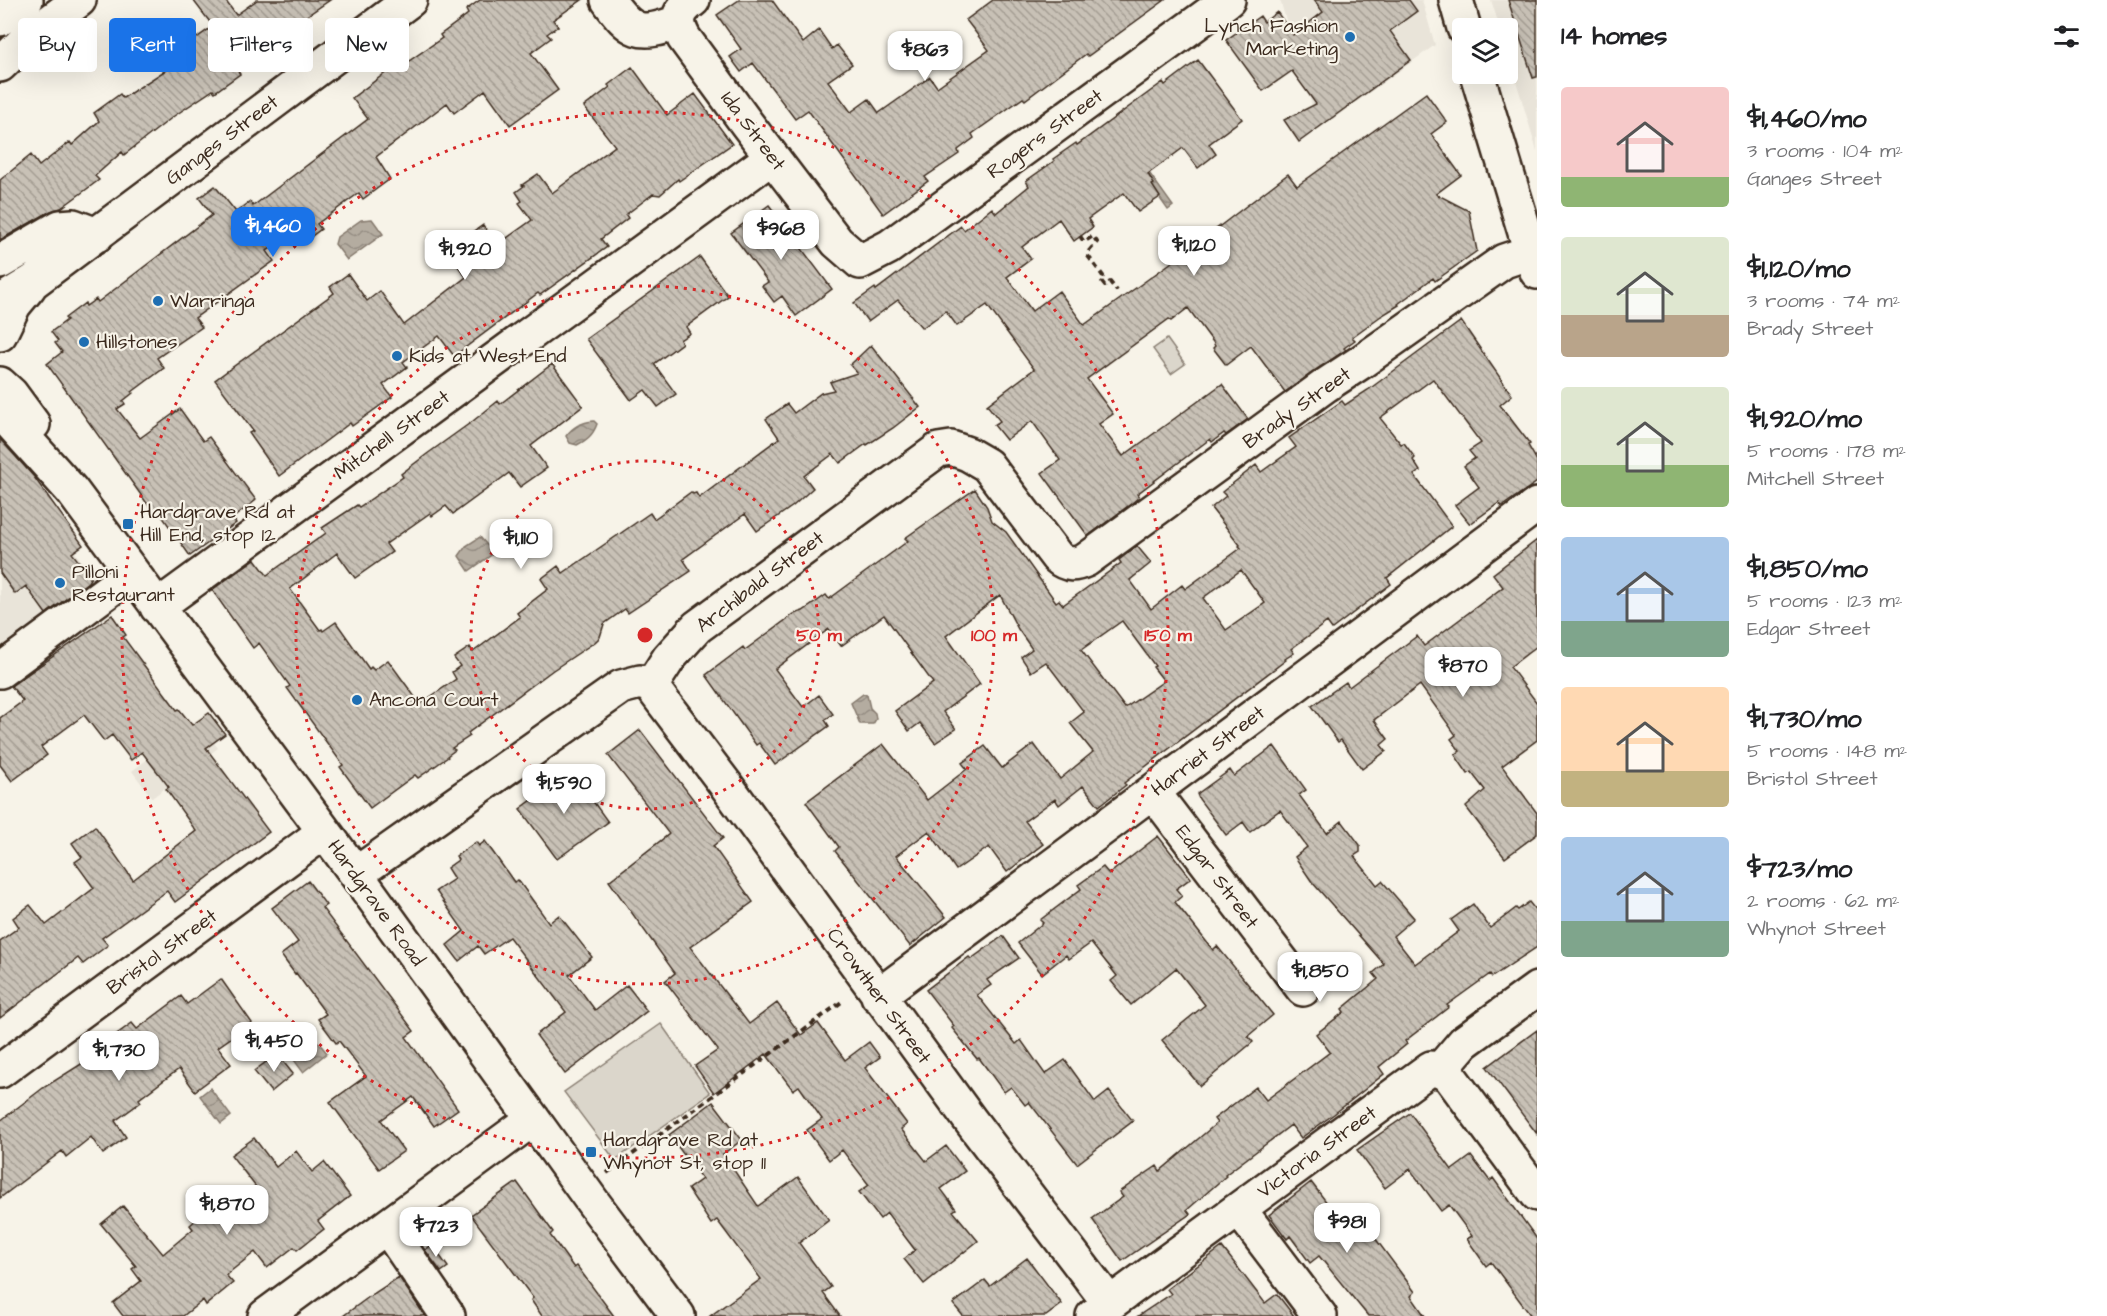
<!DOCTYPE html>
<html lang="en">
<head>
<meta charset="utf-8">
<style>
  body { margin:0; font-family:"Architects Daughter",sans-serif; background:#f6f6f6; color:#202124; height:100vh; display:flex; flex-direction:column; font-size:22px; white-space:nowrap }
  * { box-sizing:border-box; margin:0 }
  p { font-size:20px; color:#757577 }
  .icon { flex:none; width:33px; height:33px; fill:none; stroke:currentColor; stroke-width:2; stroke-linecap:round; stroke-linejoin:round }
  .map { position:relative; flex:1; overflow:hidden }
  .details { display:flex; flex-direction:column; background:#fff; width:570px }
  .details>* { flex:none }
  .banner { position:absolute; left:18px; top:18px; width:570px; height:54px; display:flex; gap:12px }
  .tools { position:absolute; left:1452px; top:18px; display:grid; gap:12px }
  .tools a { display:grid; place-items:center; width:66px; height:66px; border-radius:6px; background:#fff; box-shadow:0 6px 24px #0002; font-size:30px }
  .price { position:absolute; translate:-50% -51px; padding:0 14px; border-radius:12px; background:#fff; color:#222; font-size:20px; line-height:39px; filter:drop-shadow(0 2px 3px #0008) }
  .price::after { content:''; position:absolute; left:50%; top:36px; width:18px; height:14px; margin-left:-9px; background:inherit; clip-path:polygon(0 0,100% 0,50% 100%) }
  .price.active { background:#1a73e8; color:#fff }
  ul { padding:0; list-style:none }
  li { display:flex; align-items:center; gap:18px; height:150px; padding:0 24px }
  li span { display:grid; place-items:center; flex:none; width:168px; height:120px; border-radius:6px; color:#555 }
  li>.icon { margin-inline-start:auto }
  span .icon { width:72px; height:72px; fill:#fffc; stroke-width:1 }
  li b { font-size:26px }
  h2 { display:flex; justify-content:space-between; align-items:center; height:72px; padding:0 24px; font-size:26px }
  .tag { padding:0 21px; border-radius:6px; background:#fff; box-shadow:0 6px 24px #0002; font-size:21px; line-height:54px }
  .tag.active { background:#1a73e8; color:#fff }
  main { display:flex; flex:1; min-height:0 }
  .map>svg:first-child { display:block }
  .built { fill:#e9e4d9 }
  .green { fill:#dbd6cb; stroke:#8b8074; stroke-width:1.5 }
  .water { fill:url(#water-waves); stroke:#84786c; stroke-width:1.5 }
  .building { fill:url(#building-back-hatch); stroke:#3b2a1e; stroke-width:1.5; fill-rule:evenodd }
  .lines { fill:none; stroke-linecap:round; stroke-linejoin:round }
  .minor-casing { stroke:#3b2a1e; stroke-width:38 }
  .path { stroke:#3b2a1e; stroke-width:4; stroke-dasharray:6 4.5; stroke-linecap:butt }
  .minor { stroke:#f7f3e8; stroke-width:33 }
  .ring { fill:none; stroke:#d62828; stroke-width:3; stroke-dasharray:3 6 }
  .poi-dot { fill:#1f6fb2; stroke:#f7f3e8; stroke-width:2 }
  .labels { text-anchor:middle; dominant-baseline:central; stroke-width:4.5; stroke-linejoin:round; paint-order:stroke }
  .poi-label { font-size:20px; fill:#3b2a1e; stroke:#f7f3e8; text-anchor:start }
  .street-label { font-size:20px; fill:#3b2a1e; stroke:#f7f3e8 }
  .centre { fill:#d62828; stroke:#f7f3e8; stroke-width:3 }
  .ring-label { font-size:18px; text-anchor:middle; font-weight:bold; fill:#d62828; stroke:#f7f3e8; stroke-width:4.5; stroke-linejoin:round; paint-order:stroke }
</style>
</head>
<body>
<main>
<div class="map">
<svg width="1537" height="1316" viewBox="0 0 1537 1316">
  <defs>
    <pattern id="water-waves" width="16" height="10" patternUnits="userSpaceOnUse" patternTransform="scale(1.5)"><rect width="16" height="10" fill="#b4aca0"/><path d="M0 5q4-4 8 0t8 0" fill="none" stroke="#948c82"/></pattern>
    <pattern id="building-back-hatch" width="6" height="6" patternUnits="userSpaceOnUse" patternTransform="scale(1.5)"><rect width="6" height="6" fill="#c8c1b6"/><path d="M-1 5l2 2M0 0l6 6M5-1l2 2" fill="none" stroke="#a49d93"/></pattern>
  </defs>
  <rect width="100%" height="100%" fill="#f7f3e8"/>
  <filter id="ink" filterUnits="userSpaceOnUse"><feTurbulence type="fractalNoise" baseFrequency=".0167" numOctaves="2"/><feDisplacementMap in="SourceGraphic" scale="12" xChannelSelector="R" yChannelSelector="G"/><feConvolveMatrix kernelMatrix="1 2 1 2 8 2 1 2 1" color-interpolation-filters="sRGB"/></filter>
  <g filter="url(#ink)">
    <path class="built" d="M1280,0H1422L1435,45L1319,129Z
      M1491,0H1537V151L1508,54V28H1500Z
      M0,454L56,525L97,583L0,655Z
      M198,721L218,748L152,798L132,771Z"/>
    <path class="green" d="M1167,339L1185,364L1171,374L1153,349Z
      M661,1024L710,1093L615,1160L564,1092Z"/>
    <path class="water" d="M1142,163L1173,206L1168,210L1137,166Z
      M372,219L383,234L347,260L335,244L337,237L361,220Z
      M594,421L597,424C593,435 587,440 577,445L570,443L566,436C573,426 582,422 594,421Z
      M480,537L494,553L469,571L459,556L466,546Z
      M863,694L867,695L870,708L875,713L876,719L873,724H860L851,703Z
      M318,1042L327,1053L303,1072L294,1060Z
      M210,1088L231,1116L221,1124L200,1096Z"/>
    <path class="building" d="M193,0H225L236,15L257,0H330L289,28L292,32L267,50L261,42L232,63L240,74L215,92L213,90L174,116L124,155L122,152L95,176L99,180L68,203L61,208L51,211L0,240V180L31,155L39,166L70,142L72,145L99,121L94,113L120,94L123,98L189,55L183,48L213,26Z
      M480,0H582L553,20L558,26L547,34L551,38L531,53L558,90L510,125L485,90L454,113L447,103L376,157L390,179L363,199L359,193L317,224L321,229L304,242L295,231L267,251L274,261L195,318L202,327L157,358L164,368L132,392L133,393L123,401L125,404L117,409L140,438L180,409L203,441L209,437L256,500L233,518L236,523L190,556L160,513L156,516L47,364L62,352L55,343L58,341L51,332L67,320L65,318L85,303L86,306L96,299L98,302L212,215L199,198L215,186L236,212L250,202L253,206L368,119L352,98L403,60L406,63L442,38L440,35L468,14L466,10Z
      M739,0H772L803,43L819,30L832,49L837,45L852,64L828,81L851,112L869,99L879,113L930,77L937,87L989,50L966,20L993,0H1165L1088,56L1086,54L1025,100L1023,98L972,134L974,138L958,150L959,154L925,177L928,181L883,214L808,110L795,119L753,63L741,72L730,57L741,49L717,15Z
      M1314,0H1409L1417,11L1390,31L1411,60L1299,142L1284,120L1316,104L1292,71L1263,91L1226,40L1260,16L1264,22L1277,12L1293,35L1323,12Z
      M1508,0H1537V77L1533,78Z
      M1198,60L1242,119L1209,144L1216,154L1198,168L1183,148L1148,174L1154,184L1152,185L1160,197L1138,212L1124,193L1088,219L1093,227L1074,241L1059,219L1022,247L1031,259L1007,277L1032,311L1059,291L1084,325L1186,252L1288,174L1297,186L1426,93L1447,122L1431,134L1461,175L1436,194L1469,211L1477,251L1435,281L1433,278L1398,304L1399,305L1381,316L1352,337L1355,340L1344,348L1346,350L1285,392L1251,346L1226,365L1213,348L1215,346L1213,342L1188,308L1171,321L1169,319L1087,379L1113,414L1099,424L1123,456L1222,384L1248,419L1226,435L1224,433L1212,442L1210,439L1137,494L1139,497L1132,503L1088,536L1042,473L1060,460L1032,421L1006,440L994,425L1000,421L987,405L1034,369L987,305L957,326L946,311L922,328L898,300L868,322L854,303L875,288L876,290L961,226L964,230L992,208L996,213L1029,186L1026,181L1054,161L1053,159L1076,143L1077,145L1163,82L1165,85Z
      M632,67L667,115L695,94L732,144L679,181L678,179L660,195L653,194L628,213L626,215L628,218L601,239L607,247L540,295L538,293L454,356L439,336L403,362L407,367L383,385L392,397L352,426L350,423L279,476L249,433L253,431L215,380L334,293L330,287L348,274L367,301L380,291L404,325L466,277L447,251L483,225L497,245L532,220L519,203L522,201L516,192L524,186L522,185L538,174L552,193L615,146L584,107L610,87L608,85Z
      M769,205L832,289L796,316L782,296L774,302L762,286L768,282L731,233Z
      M700,257L728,296L686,327L690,333L680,340L682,343L654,364L676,394L658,407L645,390L631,400L586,339Z
      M1461,321L1512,395L1500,405L1530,444L1528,445L1537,461V482L1501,507L1499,503L1470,524L1455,505L1479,487L1464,466L1475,458L1469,451L1481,443L1433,379L1380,418L1401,444L1404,443L1415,458L1413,460L1420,471L1414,475L1452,526L1387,578L1391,584L1332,629L1327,622L1291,649L1294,653L1285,659L1286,660L1124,783L1126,785L1099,806L1083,786L1059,805L1055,799L1025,821L1043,844L1007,872L989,847L956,870L929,831L896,856L946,917L910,946L835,851L839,847L806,802L883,744L927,800L967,769L962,763L985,746L1002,768L1034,744L1060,779L1093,752L1070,723L1084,712L1046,662L1031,672L1021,657L1032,649L1018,629L1000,595L946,636L980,684L943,712L956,729L935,743L920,723L909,731L895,711L933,683L884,615L841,646L829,629L775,669L803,707L819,695L833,714L825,720L829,726L775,765L759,743L756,745L706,675L743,647L745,650L794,614L803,611L826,595L829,599L908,541L905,538L975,489L987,507L992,521L1006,532L1056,602L1059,600L1063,605L1121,563L1119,560L1137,546L1151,563L1130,580L1151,609L1182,585L1185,589L1241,548L1239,546L1240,545L1211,508L1226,496L1222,492L1256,465L1261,472L1296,447L1289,438L1342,401L1345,405L1368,390ZM1241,570L1265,603L1226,630L1203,598ZM1122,621L1155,666L1153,667L1164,681L1125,708L1081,650Z
      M871,345L920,407L893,428L867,445L866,444L840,463L833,454L804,476L813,488L793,506L757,531L745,514L683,559L691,571L628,613L625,609L604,624L600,637L595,642L553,670L468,733L470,736L452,748L455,750L447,756L448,757L418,778L415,775L370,808L340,767L343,765L287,688L290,686L259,643L253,648L212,590L255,559L267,575L326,533L322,528L357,505L359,507L403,477L401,474L427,454L473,421L498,401L500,404L552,364L583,406L531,446L547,468L520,487L509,473L453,514L446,506L432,516L430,513L386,544L392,552L355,578L337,553L290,589L320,630L322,629L323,631L336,622L369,669L371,667L374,670L388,660L420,704L456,679L452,672L460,666L454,658L470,647L473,652L520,617L517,613L548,589L541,579L558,566L563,573L650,513L654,519L691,492L693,494L696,493L699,498L779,438L766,419L787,404L794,413L821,393L834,390L830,382L857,373L850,365Z
      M0,439L34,477L83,545L72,553L91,577L88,582L46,614L26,586L15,594L0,573Z
      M1537,540V646L1510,667L1537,703V740L1502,766L1537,813V834L1505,858L1466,807L1485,790L1471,772L1468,774L1455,755L1460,751L1451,739L1456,735L1420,685L1374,720L1388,739L1381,745L1386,751L1362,769L1341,740L1338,742L1312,706L1346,682L1349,687L1417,636L1424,646L1503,587L1493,574Z
      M112,615L126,635L123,637L177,710L179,709L192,725L209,713L225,734L206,748L269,832L175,902L167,891L102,938L108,945L83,964L78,958L0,1018V941L19,927L13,918L30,905L46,925L94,888L75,862L82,857L72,843L95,826L133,880L196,831L166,789L169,787L142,752L131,760L112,735L104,741L84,715L41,747L47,755L12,781L0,765V718L23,701L11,686Z
      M640,730L723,838L713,846L753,902L690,947L749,1024L777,1003L801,1035L818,1023L845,1060L869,1042L880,1057L865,1068L907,1124L901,1129L926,1161L946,1146L965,1171L941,1189L956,1209L953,1211L978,1241L924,1284L904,1259L915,1250L887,1213L880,1219L859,1192L869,1185L842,1150L829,1160L807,1130L822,1119L799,1086L793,1090L766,1054L714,1093L695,1066L718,1050L665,981L675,973L609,881L669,834L608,755Z
      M1274,746L1306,790L1299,795L1327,833L1342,821L1360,845V852L1354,856L1377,885L1382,881L1414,918L1393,936L1415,964L1459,931L1451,920L1473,904L1490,928L1516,908L1518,910L1529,902L1537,912V947L1492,977L1490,974L1447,1005L1449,1007L1405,1041L1407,1044L1379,1067L1384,1074L1334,1114L1301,1138L1291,1125L1225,1175L1226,1176L1187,1210L1190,1214L1122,1261L1092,1219L1123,1197L1119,1192L1157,1166L1160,1171L1217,1123L1214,1119L1256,1087L1266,1100L1330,1052L1316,1034L1344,1012L1342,1009L1378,979L1373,973L1384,964L1312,882L1295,857L1307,847L1280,810L1250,832L1243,822L1226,835L1199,799L1197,794L1230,770L1234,776Z
      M571,771L608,822L557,859L520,809Z
      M1158,836L1191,878L1176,889L1182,896L1175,902L1213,950L1217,946L1273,1015L1248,1036L1253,1042L1200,1086L1162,1040L1205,1005L1176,968L1131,1005L1111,981L1117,976L1091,943L1069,959L1066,955L1042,974L1018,943L1043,923L1040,920L1081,889L1078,885L1103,867L1109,874Z
      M485,841L514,882L518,880L549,923L559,915L592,957L569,975L595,1010L627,985L647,1011L565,1074L536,1035L566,1012L509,937L484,954L478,946L459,961L447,945L464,931L436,891L454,879L447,868L458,860L456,856L476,842L479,846Z
      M308,881L326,905L322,908L414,1031L406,1037L458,1109L434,1126L413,1097L381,1120L404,1151L379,1169L330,1102L366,1076L339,1041L336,1043L318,1019L326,1014L296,973L295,974L281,955L298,942L272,908Z
      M1003,936L1019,958L987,980L991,985L977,995L1016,1044L1021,1040L1045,1074L1065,1060L1095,1102L1109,1091L1133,1121L1077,1164L1029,1102L1025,1105L1011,1087L1004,1092L979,1058L977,1059L952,1028L954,1026L926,990L969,957L971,959Z
      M221,979L252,1023L218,1047L231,1064L195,1091L179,1069L139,1099L141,1102L115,1121L126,1137L103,1154L91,1137L66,1157L62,1151L0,1198V1121L43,1088L83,1063L81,1060L132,1023L137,1029L181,996L187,1004Z
      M1537,1030V1134L1487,1067Z
      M277,1054L293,1074L271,1092L254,1071Z
      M713,1102L742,1140L723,1154L758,1206L798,1177L829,1220L799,1243L831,1287L823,1293L840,1316H710L761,1279L717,1220L711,1224L688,1189L702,1179L669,1135Z
      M1410,1113L1452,1170L1471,1156L1490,1181L1493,1178L1537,1239V1316H1531L1491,1262L1486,1266L1467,1239L1472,1236L1449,1205L1441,1211L1410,1169L1385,1188L1357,1150Z
      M254,1138L276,1167L296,1151L312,1172L324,1162L350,1196L318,1221L324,1229L297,1250L294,1247L267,1268L255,1252L226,1275L233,1283L206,1305L203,1300L183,1316H123L113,1303L141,1281L132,1269L136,1266L101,1224L123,1206L163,1254L193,1229L190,1225L205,1212L210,1217L217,1212L225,1221L256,1197L254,1195L259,1191L231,1155Z
      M517,1182L553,1232L550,1235L574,1268L577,1266L614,1316H542L531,1300L533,1298L471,1215Z
      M1311,1182L1334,1212L1339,1208L1359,1233L1367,1227L1415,1292L1411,1296L1425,1316H1368L1319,1256L1310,1263L1290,1236L1287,1239L1269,1215Z
      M432,1245L448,1267L441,1272L425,1250Z
      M1222,1247L1265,1303L1277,1294L1294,1316H1138L1171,1294L1167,1289Z
      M1027,1258L1062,1304L1046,1316H963L953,1304L985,1280L990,1286Z
      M399,1277L425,1316H343L373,1294Z"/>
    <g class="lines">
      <defs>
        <path id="minor" d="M608,0C631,32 639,37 678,22
          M693,0C677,12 675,21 684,38L747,124L837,242L860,262L889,247L1228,0
          M1456,0L1464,28
          M0,19L26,0
          M0,65L27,39L79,0
          M1477,74L1537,272
          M0,262L60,227L73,226L97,235
          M0,302L34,281L410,0
          M0,334L14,305L29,287
          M0,384L11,394L33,424
          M0,411L72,491L356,874L592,1201L678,1316
          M157,607L772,157
          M0,671L132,573
          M651,686L726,785L970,1120L1110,1304
          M1153,792L1303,989
          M356,874L621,687L640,682L651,686L669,658L697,627L938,450L951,448L968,454L987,465L1057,557C1067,566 1075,565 1086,560L1326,385L1361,362L1504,261L1531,252
          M878,996L1537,505
          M1440,1070L1464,1042L1537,989
          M0,1071L324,832
          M1239,1209L1320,1316
          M387,1227L448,1316
          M265,1316L533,1119
          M1093,1316L1431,1068L1448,1074L1537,1194"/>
      </defs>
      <use href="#minor" class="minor-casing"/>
      <path class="path" d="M1080,236L1084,242L1093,236L1097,242L1089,251L1088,256L1103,276L1101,281L1105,286L1110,282L1117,291
        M607,1173L843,1001"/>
      <use href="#minor" class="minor"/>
    </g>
  </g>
  <g class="ring">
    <circle cx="645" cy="635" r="174"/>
    <circle cx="645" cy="635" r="349"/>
    <circle cx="645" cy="635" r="523"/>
  </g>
  <g class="poi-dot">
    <circle cx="1350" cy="37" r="6"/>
    <circle cx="158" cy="301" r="6"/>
    <circle cx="84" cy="342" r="6"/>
    <circle cx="397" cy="356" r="6"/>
    <rect x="122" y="518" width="12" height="12" rx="3"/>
    <circle cx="60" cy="583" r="6"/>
    <circle cx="357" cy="700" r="6"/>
    <rect x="585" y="1146" width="12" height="12" rx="3"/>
  </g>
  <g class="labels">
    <g class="poi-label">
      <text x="1338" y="26" text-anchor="end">Lynch Fashion<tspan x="1338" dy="23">Marketing</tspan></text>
      <text x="170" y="301">Warringa</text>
      <text x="96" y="342">Hillstones</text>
      <text x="409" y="356">Kids at West End</text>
      <text x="140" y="512">Hardgrave Rd at<tspan x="140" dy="23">Hill End, stop 12</tspan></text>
      <text x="72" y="572">Pilloni<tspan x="72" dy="23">Restaurant</tspan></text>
      <text x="369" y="700">Ancona Court</text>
      <text x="603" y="1140">Hardgrave Rd at<tspan x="603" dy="23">Whynot St, stop 11</tspan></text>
    </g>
    <g class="street-label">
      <text transform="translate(753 131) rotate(53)">Ida Street</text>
      <text transform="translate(1045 134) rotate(-36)">Rogers Street</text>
      <text transform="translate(222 140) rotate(-37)">Ganges Street</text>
      <text transform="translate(1297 408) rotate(-35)">Brady Street</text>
      <text transform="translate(392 435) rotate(-36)">Mitchell Street</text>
      <text transform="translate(760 582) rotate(-37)">Archibald Street</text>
      <text transform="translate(1208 751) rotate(-37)">Harriet Street</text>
      <text transform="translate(1217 877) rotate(53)">Edgar Street</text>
      <text transform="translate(376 903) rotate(54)">Hardgrave Road</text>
      <text transform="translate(162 952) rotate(-36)">Bristol Street</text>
      <text transform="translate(879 996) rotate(54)">Crowther Street</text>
      <text transform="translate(1317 1152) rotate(-36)">Victoria Street</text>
    </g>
  </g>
  <circle cx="645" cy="635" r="9" class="centre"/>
  <g class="ring-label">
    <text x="819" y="641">50 m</text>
    <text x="994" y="641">100 m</text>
    <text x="1168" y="641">150 m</text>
  </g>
</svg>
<div class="tools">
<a><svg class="icon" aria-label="layers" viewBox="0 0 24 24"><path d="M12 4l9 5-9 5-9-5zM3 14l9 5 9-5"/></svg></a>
</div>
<b class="price" style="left:925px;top:82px">$863</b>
<b class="price active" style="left:273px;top:258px">$1,460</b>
<b class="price" style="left:781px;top:261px">$968</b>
<b class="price" style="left:1194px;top:277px">$1,120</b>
<b class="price" style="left:465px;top:281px">$1,920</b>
<b class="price" style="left:521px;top:570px">$1,110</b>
<b class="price" style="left:1463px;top:698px">$870</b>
<b class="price" style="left:564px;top:815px">$1,590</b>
<b class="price" style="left:1320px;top:1003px">$1,850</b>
<b class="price" style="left:274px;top:1073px">$1,450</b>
<b class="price" style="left:119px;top:1082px">$1,730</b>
<b class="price" style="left:227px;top:1236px">$1,870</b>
<b class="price" style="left:1347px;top:1254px">$981</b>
<b class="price" style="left:436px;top:1258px">$723</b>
<div class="banner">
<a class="tag">Buy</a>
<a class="tag active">Rent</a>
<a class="tag">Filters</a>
<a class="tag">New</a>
</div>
</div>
<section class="details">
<h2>14 homes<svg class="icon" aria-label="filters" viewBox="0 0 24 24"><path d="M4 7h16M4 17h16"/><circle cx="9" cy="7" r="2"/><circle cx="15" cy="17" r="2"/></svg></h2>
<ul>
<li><span style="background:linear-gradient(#f6c9c9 75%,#8fb573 0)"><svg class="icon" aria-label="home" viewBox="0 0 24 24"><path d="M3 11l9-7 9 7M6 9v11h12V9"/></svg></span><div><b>$1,460/mo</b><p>3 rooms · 104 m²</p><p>Ganges Street</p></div></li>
<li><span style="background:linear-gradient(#dfe7d0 65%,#b9a48a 0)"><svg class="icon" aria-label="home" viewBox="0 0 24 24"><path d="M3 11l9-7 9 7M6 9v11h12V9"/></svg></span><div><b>$1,120/mo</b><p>3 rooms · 74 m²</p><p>Brady Street</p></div></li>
<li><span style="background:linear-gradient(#dfe7d0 65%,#8fb573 0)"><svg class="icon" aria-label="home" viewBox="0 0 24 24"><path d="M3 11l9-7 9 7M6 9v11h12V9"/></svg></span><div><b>$1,920/mo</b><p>5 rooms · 178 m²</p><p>Mitchell Street</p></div></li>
<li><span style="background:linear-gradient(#a9c7e8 70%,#7fa58c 0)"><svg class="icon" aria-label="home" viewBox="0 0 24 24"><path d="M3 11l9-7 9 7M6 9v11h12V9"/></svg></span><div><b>$1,850/mo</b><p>5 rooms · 123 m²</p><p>Edgar Street</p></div></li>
<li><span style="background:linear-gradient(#ffd9b3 70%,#c2b280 0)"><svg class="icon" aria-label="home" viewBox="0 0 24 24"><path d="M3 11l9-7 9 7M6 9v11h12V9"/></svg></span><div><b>$1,730/mo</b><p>5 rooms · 148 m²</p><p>Bristol Street</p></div></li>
<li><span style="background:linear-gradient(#a9c7e8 70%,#7fa58c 0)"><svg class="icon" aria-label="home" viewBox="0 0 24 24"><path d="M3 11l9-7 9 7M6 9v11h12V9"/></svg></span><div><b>$723/mo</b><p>2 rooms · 62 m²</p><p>Whynot Street</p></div></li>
</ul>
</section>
</main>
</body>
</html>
